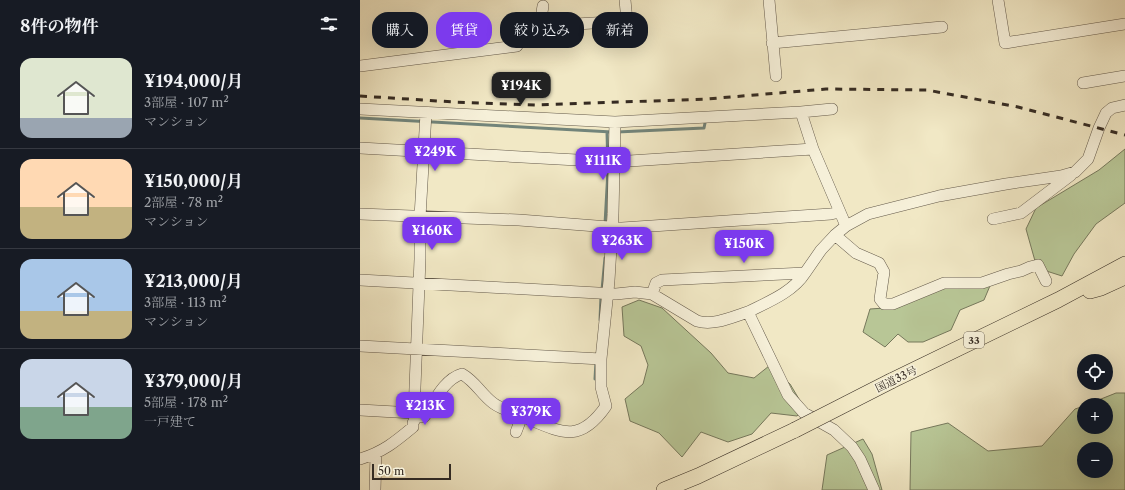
<!DOCTYPE html>
<html lang="ja">
<head>
<meta charset="utf-8">
<style>
  body { margin:0; font-family:"Libre Caslon Text","Noto Serif JP",serif; background:#20242c; color:#f1f3f6; height:100vh; display:flex; flex-direction:column; font-size:15px; white-space:nowrap }
  * { box-sizing:border-box; margin:0 }
  p { font-size:13px; color:#9ea1a6 }
  .icon { flex:none; width:22px; height:22px; fill:none; stroke:currentColor; stroke-width:2; stroke-linecap:round; stroke-linejoin:round }
  .map { position:relative; flex:1; overflow:hidden }
  .details { display:flex; flex-direction:column; background:#171b24; width:360px }
  .details>* { flex:none }
  .banner { position:absolute; left:12px; top:12px; width:380px; height:36px; display:flex; gap:8px }
  .controls { position:absolute; left:717px; top:354px; display:grid; gap:8px }
  .controls a { display:grid; place-items:center; width:36px; height:36px; border-radius:50%; background:#171b24; box-shadow:0 4px 16px #0002; font-size:20px }
  .scale { position:absolute; left:12px; bottom:10px; width:79px; box-sizing:border-box; padding-left:4px; border:2px solid #352b22; border-top:0; font-size:11px; line-height:14px; white-space:nowrap; color:#352b22; -webkit-text-stroke:3px #f6f0d9; paint-order:stroke }
  .price { position:absolute; translate:-50% -34px; padding:0 9px; border-radius:8px; background:#7c3aed; color:#fff; font-size:13px; line-height:26px; filter:drop-shadow(0 1px 2px #0008) }
  .price::after { content:''; position:absolute; left:50%; top:24px; width:12px; height:9px; margin-left:-6px; background:inherit; clip-path:polygon(0 0,100% 0,50% 100%) }
  .price.selected { background:#222; color:#fff }
  ul { padding:0; list-style:none }
  li { display:flex; align-items:center; gap:12px; height:100px; padding:0 20px }
  li+li { border-top:1px solid #363941 }
  li span { display:grid; place-items:center; flex:none; width:112px; height:80px; border-radius:12px; color:#555 }
  li>.icon { margin-inline-start:auto }
  span .icon { width:48px; height:48px; fill:#fffc; stroke-width:1 }
  li b { font-size:17px }
  h2 { display:flex; justify-content:space-between; align-items:center; height:48px; padding:0 20px; font-size:17px }
  .chip { padding:0 14px; border-radius:16px; background:#171b24; box-shadow:0 4px 16px #0002; font-size:14px; line-height:36px }
  .chip.selected { background:#7c3aed; color:#fff }
  main { display:flex; flex:1; min-height:0 }
  .map>svg:first-child { display:block }
  .green { fill:#b8c696; stroke:#76785c; fill-rule:evenodd }
  .lines { fill:none; stroke-linecap:round; stroke-linejoin:round }
  .stream { stroke:#72847a; stroke-width:3 }
  .minor-casing { stroke:#645a4b; stroke-width:12 }
  .highway-casing { stroke:#352b22; stroke-width:16 }
  .minor { stroke:#f6f0d9; stroke-width:11 }
  .highway { stroke:#f1e8c5; stroke-width:15 }
  .rail { stroke:#352b22; stroke-width:3; stroke-dasharray:7 7; stroke-linecap:butt }
  .highway-bridge-casing { stroke:#352b22; stroke-width:16; stroke-linecap:butt }
  .highway-bridge { stroke:#f1e8c5; stroke-width:15 }
  .labels { text-anchor:middle; dominant-baseline:central; stroke-width:3; stroke-linejoin:round; paint-order:stroke }
  .shield { fill:#f6f0d9; stroke:#6f6659; stroke-width:1 }
  .shield-label { font-size:10px; font-weight:bold; fill:#352b22 }
  .street-label { font-size:11px; fill:#352b22; stroke:#f6f0d9 }
</style>
</head>
<body>
<main>
<section class="details">
<h2>8件の物件<svg class="icon" aria-label="filters" viewBox="0 0 24 24"><path d="M4 7h16M4 17h16"/><circle cx="9" cy="7" r="2"/><circle cx="15" cy="17" r="2"/></svg></h2>
<ul>
<li><span style="background:linear-gradient(#dfe7d0 75%,#9aa5b1 0)"><svg class="icon" aria-label="home" viewBox="0 0 24 24"><path d="M3 11l9-7 9 7M6 9v11h12V9"/></svg></span><div><b>¥194,000/月</b><p>3部屋 · 107 m²</p><p>マンション</p></div></li>
<li><span style="background:linear-gradient(#ffd9b3 60%,#c2b280 0)"><svg class="icon" aria-label="home" viewBox="0 0 24 24"><path d="M3 11l9-7 9 7M6 9v11h12V9"/></svg></span><div><b>¥150,000/月</b><p>2部屋 · 78 m²</p><p>マンション</p></div></li>
<li><span style="background:linear-gradient(#a9c7e8 65%,#c2b280 0)"><svg class="icon" aria-label="home" viewBox="0 0 24 24"><path d="M3 11l9-7 9 7M6 9v11h12V9"/></svg></span><div><b>¥213,000/月</b><p>3部屋 · 113 m²</p><p>マンション</p></div></li>
<li><span style="background:linear-gradient(#c9d6e8 60%,#7fa58c 0)"><svg class="icon" aria-label="home" viewBox="0 0 24 24"><path d="M3 11l9-7 9 7M6 9v11h12V9"/></svg></span><div><b>¥379,000/月</b><p>5部屋 · 178 m²</p><p>一戸建て</p></div></li>
</ul>
</section>
<div class="map">
<svg width="765" height="490" viewBox="0 0 765 490">
  <rect width="100%" height="100%" fill="#f1e8c5"/>
  <filter id="stains"><feTurbulence type="fractalNoise" baseFrequency=".005" numOctaves="4"/><feColorMatrix values="0 0 0 0 .2 0 0 0 0 .09 0 0 0 0 .02 0 0 0 .5 -.17"/></filter>
  <radialGradient id="worn" r=".72"><stop offset=".6" stop-color="#630" stop-opacity="0"/><stop offset="1" stop-color="#630" stop-opacity=".3"/></radialGradient>
  <path class="green" d="M765,149V203L736,224L714,254L702,276L677,268L666,229L676,208L739,170Z
    M632,281L624,300L600,310L591,330L563,342H548L538,334L525,347L503,332L510,309L539,307L586,285Z
    M279,300L302,308L351,353L368,373L394,378L409,366L430,384L445,409L437,416L411,413L392,434L368,442L341,432L322,457L299,433L270,421L265,399L283,384L288,365L281,346L264,336L262,307Z
    M756,393H765V490H550L551,432L588,423L628,451L682,446L715,409L724,406V427H746V405H726ZM724,449H746V471H724Z
    M503,439L512,454L522,490H462L467,455Z"/>
  <g class="lines">
    <path class="stream" d="M0,118L252,132
      M257,132L344,128L345,123
      M245,224L248,170L247,132
      M245,230V250
      M242,290L245,258
      M240,320L241,296
      M235,379L236,361"/>
    <defs>
      <path id="minor" d="M409,0L416,76
        M638,0L645,43L765,24
        M182,26V12L183,6
        M412,43L582,27
        M0,66L157,46L156,40C164,29 169,28 182,26L267,21L265,0
        M723,83L765,76
        M0,109L255,122L441,112L453,149L486,226
        M441,112L472,109
        M0,148L254,162L453,149
        M0,214L159,220L262,228L471,214L480,212
        M633,219L661,213L711,175
        M475,235L496,253L519,263L524,272L520,299L524,304H533L584,283H622L648,274L661,271L670,267L678,265L686,281
        M0,280L256,294L275,292L292,294L337,321C354,326 372,317 388,312L428,395L444,413L474,430L492,447L500,459L514,490
        M292,294L296,283L302,280L445,273L461,250L475,235L486,226L508,214L579,196L646,184L701,176L715,172L728,159L739,128L746,113L752,108L765,105
        M388,312C408,302 433,292 445,273
        M0,346L241,359L249,281L253,214L255,122
        M0,410L54,413
        M56,417H64C74,402 84,379 102,374C116,382 121,394 133,403C142,410 154,412 164,417C200,432 219,445 246,406L241,387V359
        M156,432L162,416
        M0,459C23,452 35,442 53,427V423L56,417L54,413L60,259V217L66,113
        M15,490L16,454"/>
      <path id="highway" d="M730,291L741,288L765,277
        M531,381L698,300L765,264
        M304,490L338,476L435,430"/>
    </defs>
    <use href="#minor" class="minor-casing"/>
    <use href="#highway" class="highway-casing"/>
    <use href="#minor" class="minor"/>
    <use href="#highway" class="highway"/>
    <path class="rail" d="M0,96L94,102L177,105L347,99L466,89L567,90L658,107L765,135"/>
    <defs>
      <path id="highway-bridge" d="M435,430L531,381"/>
    </defs>
    <use href="#highway-bridge" class="highway-bridge-casing"/>
    <use href="#highway-bridge" class="highway-bridge"/>
  </g>
  <g class="labels">
    <rect class="shield" x="604" y="332" width="20" height="16" rx="3"/>
    <g class="shield-label">
      <text x="614" y="340">33</text>
    </g>
    <g class="street-label">
      <text transform="translate(536 379) rotate(-26)">国道33号</text>
    </g>
  </g>
  <rect width="100%" height="100%" filter="url(#stains)"/>
  <rect width="100%" height="100%" fill="url(#worn)"/>
</svg>
<div class="controls">
<a><svg class="icon" aria-label="locate" viewBox="0 0 24 24"><circle cx="12" cy="12" r="6"/><path d="M12 2v4M12 18v4M2 12h4M18 12h4"/></svg></a>
<a>+</a>
<a>−</a>
</div>
<div class="scale">50 m</div>
<b class="price selected" style="left:161px;top:106px">¥194K</b>
<b class="price" style="left:75px;top:172px">¥249K</b>
<b class="price" style="left:243px;top:181px">¥111K</b>
<b class="price" style="left:72px;top:251px">¥160K</b>
<b class="price" style="left:262px;top:261px">¥263K</b>
<b class="price" style="left:384px;top:264px">¥150K</b>
<b class="price" style="left:65px;top:426px">¥213K</b>
<b class="price" style="left:171px;top:432px">¥379K</b>
<div class="banner">
<a class="chip">購入</a>
<a class="chip selected">賃貸</a>
<a class="chip">絞り込み</a>
<a class="chip">新着</a>
</div>
</div>
</main>
</body>
</html>
